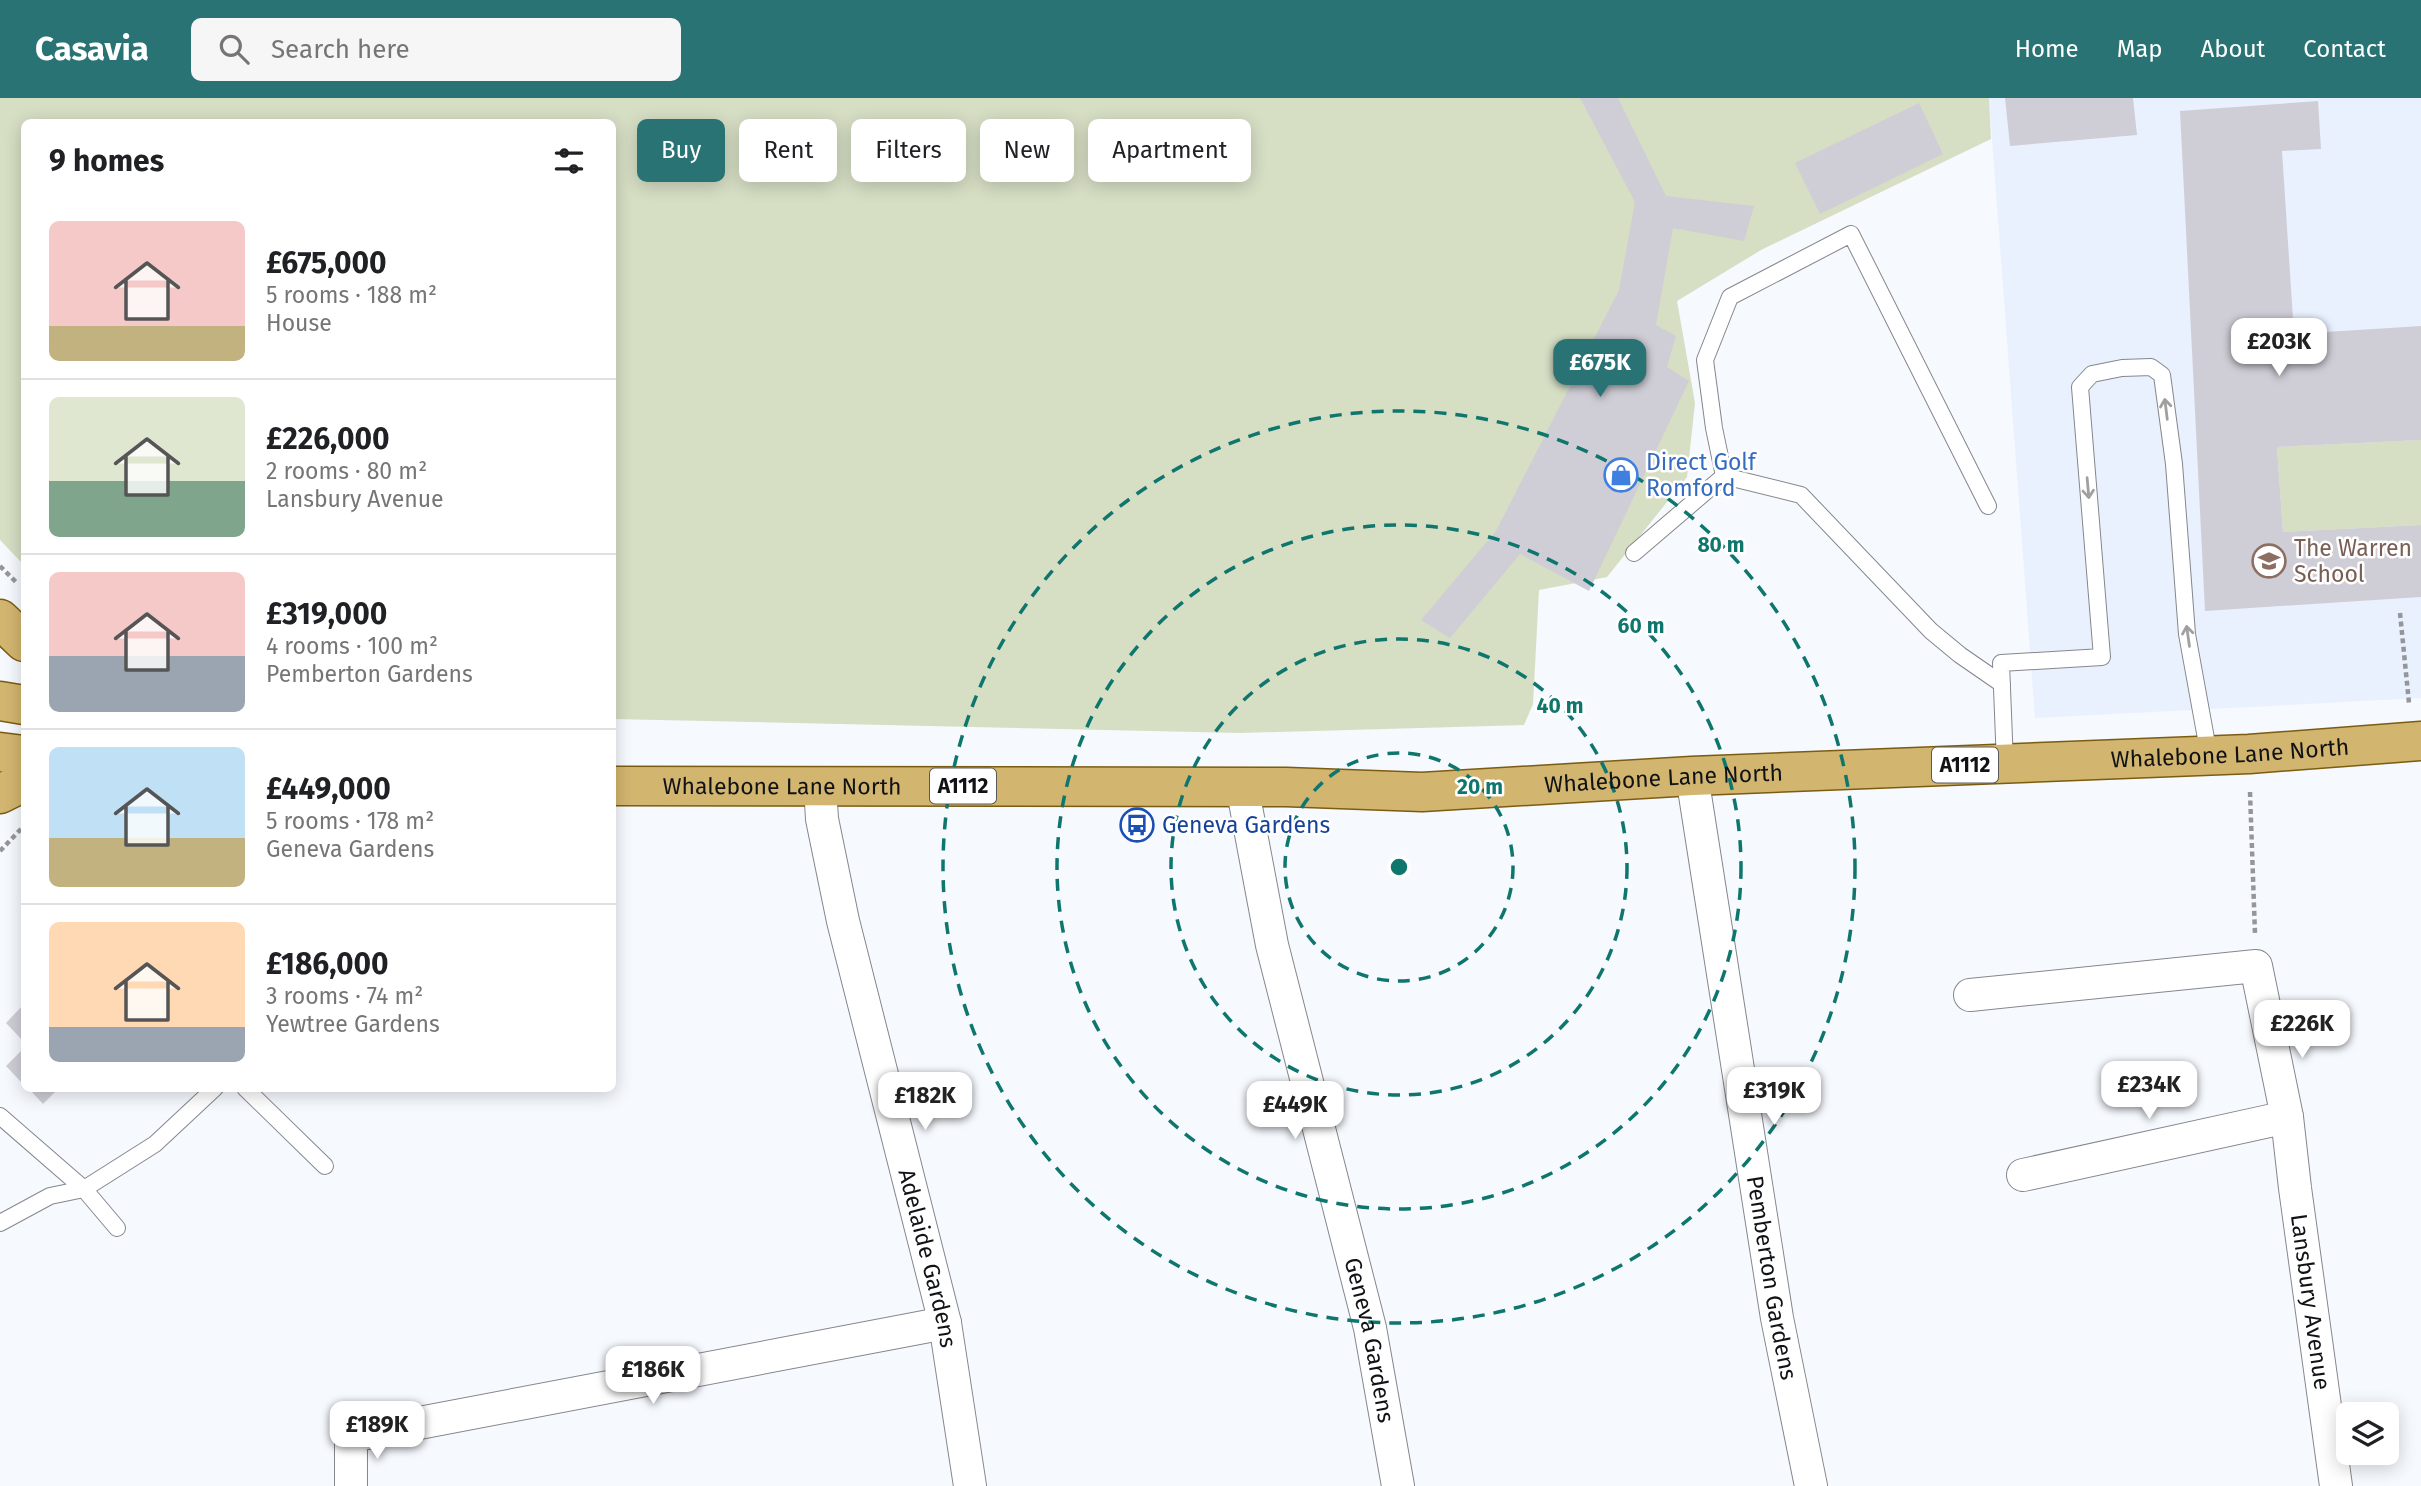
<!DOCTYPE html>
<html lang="en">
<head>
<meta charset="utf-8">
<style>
  body { margin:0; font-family:"Fira Sans",sans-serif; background:#f6f6f6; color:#202124; height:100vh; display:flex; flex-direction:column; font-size:26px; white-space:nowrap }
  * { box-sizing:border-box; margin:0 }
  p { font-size:23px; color:#757577 }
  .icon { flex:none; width:38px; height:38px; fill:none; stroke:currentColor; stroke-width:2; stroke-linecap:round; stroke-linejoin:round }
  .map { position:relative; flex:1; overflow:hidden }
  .side { position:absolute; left:21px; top:21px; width:595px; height:973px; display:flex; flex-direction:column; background:#fff; border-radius:10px; box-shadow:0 4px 18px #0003 }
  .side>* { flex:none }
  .hud { position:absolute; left:637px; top:21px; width:665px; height:63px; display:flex; gap:14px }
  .tools { position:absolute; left:2336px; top:1304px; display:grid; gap:14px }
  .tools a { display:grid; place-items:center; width:63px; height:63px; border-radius:10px; background:#fff; box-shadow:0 4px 18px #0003; font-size:35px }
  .price { position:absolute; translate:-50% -60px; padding:0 16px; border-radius:14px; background:#fff; color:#222; font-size:23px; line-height:46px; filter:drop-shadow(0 2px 4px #0008) }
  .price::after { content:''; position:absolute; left:50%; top:42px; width:21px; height:16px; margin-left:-10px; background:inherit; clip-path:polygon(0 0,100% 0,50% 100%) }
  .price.active { background:#297374; color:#fff }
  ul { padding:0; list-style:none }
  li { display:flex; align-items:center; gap:21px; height:175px; padding:0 28px }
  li+li { border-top:2px solid #e0e0e0 }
  li span { display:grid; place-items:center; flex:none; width:196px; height:140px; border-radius:10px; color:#555 }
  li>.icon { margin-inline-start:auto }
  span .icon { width:84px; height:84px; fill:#fffc; stroke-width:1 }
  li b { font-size:30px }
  h2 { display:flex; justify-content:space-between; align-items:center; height:84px; padding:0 28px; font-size:30px }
  .tag { padding:0 24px; border-radius:10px; background:#fff; box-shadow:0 4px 18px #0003; font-size:24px; line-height:63px }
  .tag.active { background:#297374; color:#fff }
  header { display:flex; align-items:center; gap:42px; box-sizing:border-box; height:98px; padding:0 35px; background:#297374; color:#fff }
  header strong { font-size:33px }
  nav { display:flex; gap:38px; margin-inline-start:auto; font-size:24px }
  .search { width:490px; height:63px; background:#f6f6f6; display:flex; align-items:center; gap:18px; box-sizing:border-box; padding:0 24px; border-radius:10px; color:#757577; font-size:26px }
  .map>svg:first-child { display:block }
  .built { fill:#e9f1fe }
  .green { fill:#d6dec4 }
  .building { fill:#cfced6 }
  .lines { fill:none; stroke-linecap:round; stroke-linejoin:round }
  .lane-casing { stroke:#84878d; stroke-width:18 }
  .street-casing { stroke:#84878d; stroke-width:34 }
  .primary-casing { stroke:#7b5c11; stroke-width:41 }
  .path { stroke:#94969a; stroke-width:4.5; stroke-dasharray:5 3.5; stroke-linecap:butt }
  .lane { stroke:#fff; stroke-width:16 }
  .street { stroke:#fff; stroke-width:32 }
  .primary { stroke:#d2b56f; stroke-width:38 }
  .oneway { stroke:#a0a0a1 }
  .ring { fill:none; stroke:#0f766e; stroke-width:3.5; stroke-dasharray:12 9 }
  .labels { text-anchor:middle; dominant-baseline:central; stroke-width:5; stroke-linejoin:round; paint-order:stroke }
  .shield { fill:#fff; stroke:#58595b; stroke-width:2 }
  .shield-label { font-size:21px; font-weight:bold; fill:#111215 }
  .shop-label { font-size:23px; fill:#366cbe; stroke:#fff; text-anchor:start }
  .education-label { font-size:23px; fill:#785e54; stroke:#fff; text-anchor:start }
  .street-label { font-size:23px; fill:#111215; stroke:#fff }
  .transit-label { font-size:23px; fill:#164399; stroke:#fff; text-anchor:start }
  .centre { fill:#0f766e; stroke:#fff; stroke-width:3.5 }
  .ring-label { font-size:21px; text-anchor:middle; font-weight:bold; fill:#0f766e; stroke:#fff; stroke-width:5; stroke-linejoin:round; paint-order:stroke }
</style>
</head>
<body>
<header>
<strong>Casavia</strong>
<div class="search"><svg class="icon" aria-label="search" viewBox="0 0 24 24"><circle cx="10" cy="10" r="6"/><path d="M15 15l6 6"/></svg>Search here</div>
<nav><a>Home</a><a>Map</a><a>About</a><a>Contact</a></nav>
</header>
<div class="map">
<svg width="2421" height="1388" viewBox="0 0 2421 1388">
  <rect width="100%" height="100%" fill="#f6f9fe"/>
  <path class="built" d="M1989,0H2421V600L2035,620Z"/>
  <path class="green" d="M0,0H1989L1991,41L1761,152L1677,203L1695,305L1687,379L1607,479L1539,492L1533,606L1524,627L1240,635L613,621L612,24H24V467L0,442Z
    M2421,342V427L2283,434L2277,349Z"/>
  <path class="building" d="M1580,0H1618L1666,98L1754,108L1744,143L1673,130L1656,227L1676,238L1667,269L1689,283L1589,493L1520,456L1450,540L1421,522L1496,433L1619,192L1635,104Z
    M2005,0H2133L2137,37L2010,48Z
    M2318,3L2321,51L2282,53L2294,236L2421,228V342L2277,349L2283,434L2421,427V499L2205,513L2180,13Z
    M1919,5L1943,56L1820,116L1795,65Z
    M24,906V944L6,925Z
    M24,950V987L6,968Z
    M28,990H59L43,1006Z"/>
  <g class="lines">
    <defs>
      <path id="lane" d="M1724,378L1714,330L1705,262L1730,199L1851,136L1988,408
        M1634,455L1724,378L1801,397L1931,533L1960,557L2002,586
        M2005,666L2001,565L2102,559L2080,289L2092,276L2122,270L2151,269L2162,277L2174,366L2187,536L2209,657
        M245,990L325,1068
        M0,1018L84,1091L117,1130
        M0,1125L50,1098L84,1091L155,1046L215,990"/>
      <g id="street">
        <path id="s1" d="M1692,678L1777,1220L1811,1388"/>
        <path id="s2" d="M820,688L822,721L843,823L945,1225L970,1388"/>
        <path id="s3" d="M1242,688L1272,847L1370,1230L1398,1388"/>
        <path id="s4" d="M1970,897L2256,868L2287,1019L2295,1090L2336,1388"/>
        <path d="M2023,1077L2287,1019"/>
        <path d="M351,1388V1338L945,1225"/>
      </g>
      <g id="primary">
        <path d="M0,521L24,544"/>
        <path d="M0,603L24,607"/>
        <path d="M0,654L24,657"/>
        <path id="s5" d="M612,688L1286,689L1422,694L1692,678L2249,656L2421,643"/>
        <path d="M0,696L24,684"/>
      </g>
    </defs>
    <use href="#lane" class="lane-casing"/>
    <use href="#street" class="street-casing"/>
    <use href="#primary" class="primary-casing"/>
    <path class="path" d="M0,468L17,485
      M2400,515L2409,605
      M2250,694L2255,836
      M0,753L21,731"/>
    <use href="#lane" class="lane"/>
    <use href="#street" class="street"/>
    <use href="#primary" class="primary"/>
  </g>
  <defs><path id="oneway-shaft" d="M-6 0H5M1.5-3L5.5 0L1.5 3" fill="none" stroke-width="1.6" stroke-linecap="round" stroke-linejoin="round" transform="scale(1.75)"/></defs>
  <g class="oneway">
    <use href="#oneway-shaft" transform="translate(2166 311) rotate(-97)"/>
    <use href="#oneway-shaft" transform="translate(2088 390) rotate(85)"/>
    <use href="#oneway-shaft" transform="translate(2188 538) rotate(-98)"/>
  </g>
  <g class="ring">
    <circle cx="1399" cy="769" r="114"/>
    <circle cx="1399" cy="769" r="228"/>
    <circle cx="1399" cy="769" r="342"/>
    <circle cx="1399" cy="769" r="456"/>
  </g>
  <defs>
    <symbol id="shop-ring" viewBox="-11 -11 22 22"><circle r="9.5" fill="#fff" stroke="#3f7fe0" stroke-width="1.5"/><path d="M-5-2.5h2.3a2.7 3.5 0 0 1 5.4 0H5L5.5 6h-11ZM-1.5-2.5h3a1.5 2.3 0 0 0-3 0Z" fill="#3f7fe0"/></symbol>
    <symbol id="school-ring" viewBox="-11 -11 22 22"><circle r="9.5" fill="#fff" stroke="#8d6e63" stroke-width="1.5"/><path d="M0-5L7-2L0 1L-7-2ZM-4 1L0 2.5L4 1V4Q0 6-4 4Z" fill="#8d6e63"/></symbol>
    <symbol id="bus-ring" viewBox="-11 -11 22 22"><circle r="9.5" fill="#fff" stroke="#1a4fb4" stroke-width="1.5"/><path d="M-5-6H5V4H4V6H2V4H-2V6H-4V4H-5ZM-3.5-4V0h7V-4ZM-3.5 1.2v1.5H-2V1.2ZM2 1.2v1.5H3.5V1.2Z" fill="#1a4fb4"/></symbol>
  </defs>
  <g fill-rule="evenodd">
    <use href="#shop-ring" x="1602" y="358" width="38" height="38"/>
    <use href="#school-ring" x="2250" y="444" width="38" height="38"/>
    <use href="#bus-ring" x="1118" y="708" width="38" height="38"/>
  </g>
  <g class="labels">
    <g class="shield">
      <rect x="1932" y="649.5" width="66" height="35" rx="5"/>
      <rect x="930" y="670.5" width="66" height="35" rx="5"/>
    </g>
    <g class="shield-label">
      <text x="1965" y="667">A1112</text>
      <text x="963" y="688">A1112</text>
    </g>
    <g class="shop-label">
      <text x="1646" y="364">Direct Golf<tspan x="1646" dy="26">Romford</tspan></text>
    </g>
    <g class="education-label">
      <text x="2294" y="450">The Warren<tspan x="2294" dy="26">School</tspan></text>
    </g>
    <g class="street-label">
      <text stroke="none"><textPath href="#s5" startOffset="1619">Whalebone Lane North</textPath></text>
      <text stroke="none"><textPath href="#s5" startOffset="1052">Whalebone Lane North</textPath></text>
      <text stroke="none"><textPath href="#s5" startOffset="170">Whalebone Lane North</textPath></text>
      <text stroke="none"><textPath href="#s2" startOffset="485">Adelaide Gardens</textPath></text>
      <text stroke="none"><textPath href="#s1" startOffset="508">Pemberton Gardens</textPath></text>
      <text stroke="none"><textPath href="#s4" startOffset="628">Lansbury Avenue</textPath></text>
      <text stroke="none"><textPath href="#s3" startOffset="569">Geneva Gardens</textPath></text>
    </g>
    <g class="transit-label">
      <text x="1162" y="727">Geneva Gardens</text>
    </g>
  </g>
  <circle cx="1399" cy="769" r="10" class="centre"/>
  <g class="ring-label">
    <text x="1721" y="454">80 m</text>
    <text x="1641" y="535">60 m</text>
    <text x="1560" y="615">40 m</text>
    <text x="1480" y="696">20 m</text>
  </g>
</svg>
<div class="tools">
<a><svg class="icon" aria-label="layers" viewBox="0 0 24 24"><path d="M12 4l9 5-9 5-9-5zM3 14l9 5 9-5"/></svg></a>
</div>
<b class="price" style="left:2279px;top:280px">£203K</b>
<b class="price active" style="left:1600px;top:301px">£675K</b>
<b class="price" style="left:2302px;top:962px">£226K</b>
<b class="price" style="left:2149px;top:1023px">£234K</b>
<b class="price" style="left:1774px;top:1029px">£319K</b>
<b class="price" style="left:925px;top:1034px">£182K</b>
<b class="price" style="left:1295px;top:1043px">£449K</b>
<b class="price" style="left:653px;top:1308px">£186K</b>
<b class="price" style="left:377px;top:1363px">£189K</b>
<div class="hud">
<a class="tag active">Buy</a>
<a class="tag">Rent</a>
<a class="tag">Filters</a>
<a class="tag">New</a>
<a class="tag">Apartment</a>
</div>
<section class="side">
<h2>9 homes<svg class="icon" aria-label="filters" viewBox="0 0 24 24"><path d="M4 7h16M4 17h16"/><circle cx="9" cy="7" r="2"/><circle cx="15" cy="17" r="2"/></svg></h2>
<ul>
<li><span style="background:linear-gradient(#f6c9c9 75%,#c2b280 0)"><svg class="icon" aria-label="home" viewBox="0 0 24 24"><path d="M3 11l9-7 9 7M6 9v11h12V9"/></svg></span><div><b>£675,000</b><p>5 rooms · 188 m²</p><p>House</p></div></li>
<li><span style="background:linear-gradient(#dfe7d0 60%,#7fa58c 0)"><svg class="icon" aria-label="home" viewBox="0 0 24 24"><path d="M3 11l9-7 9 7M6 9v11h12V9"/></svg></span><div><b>£226,000</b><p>2 rooms · 80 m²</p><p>Lansbury Avenue</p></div></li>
<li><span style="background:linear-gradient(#f6c9c9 60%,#9aa5b1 0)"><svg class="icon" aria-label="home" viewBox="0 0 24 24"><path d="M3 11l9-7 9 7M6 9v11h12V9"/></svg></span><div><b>£319,000</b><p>4 rooms · 100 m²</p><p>Pemberton Gardens</p></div></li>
<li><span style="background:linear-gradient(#bfe0f5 65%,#c2b280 0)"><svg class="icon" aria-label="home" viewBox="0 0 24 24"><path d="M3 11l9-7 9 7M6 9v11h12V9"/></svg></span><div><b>£449,000</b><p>5 rooms · 178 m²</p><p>Geneva Gardens</p></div></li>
<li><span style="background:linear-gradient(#ffd9b3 75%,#9aa5b1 0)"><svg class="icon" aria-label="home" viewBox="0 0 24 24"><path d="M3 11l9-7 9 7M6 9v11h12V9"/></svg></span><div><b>£186,000</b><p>3 rooms · 74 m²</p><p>Yewtree Gardens</p></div></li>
</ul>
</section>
</div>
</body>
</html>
